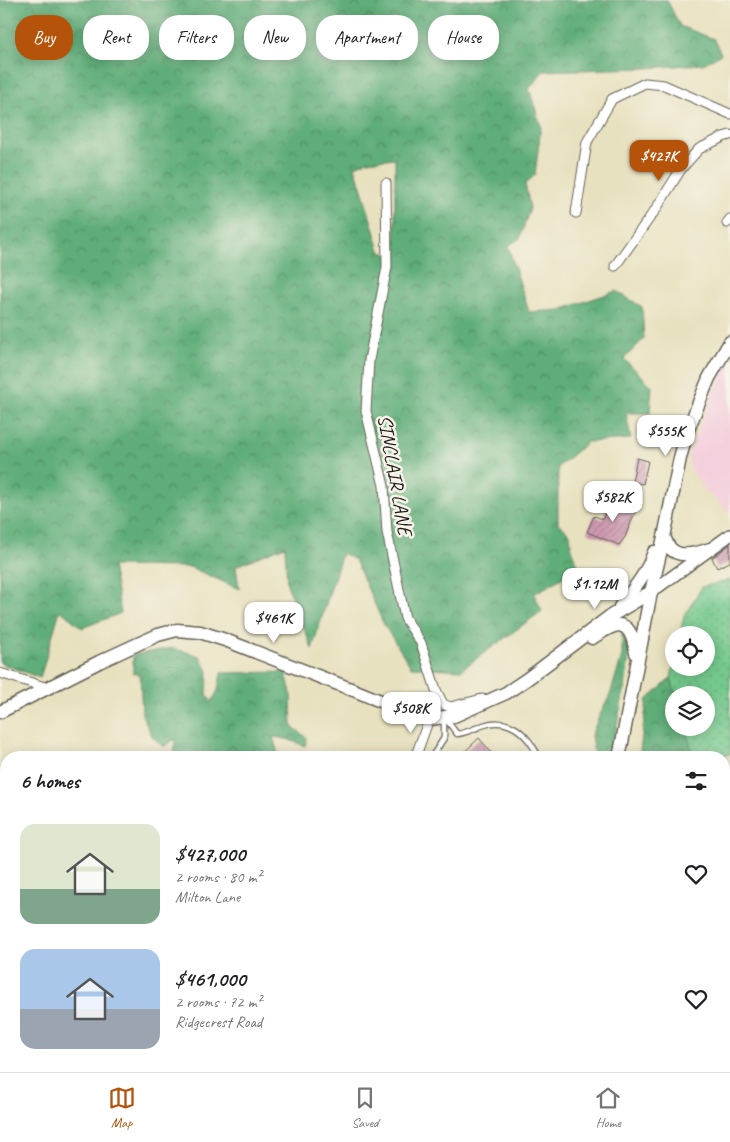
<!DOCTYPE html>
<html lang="en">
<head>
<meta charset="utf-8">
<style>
  body { margin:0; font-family:Caveat,sans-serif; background:#f6f6f6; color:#202124; height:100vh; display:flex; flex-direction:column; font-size:19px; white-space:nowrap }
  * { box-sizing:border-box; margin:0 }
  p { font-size:16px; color:#757577 }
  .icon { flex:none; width:28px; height:28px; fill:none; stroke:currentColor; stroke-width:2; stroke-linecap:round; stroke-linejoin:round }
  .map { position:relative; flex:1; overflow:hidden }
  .drawer { position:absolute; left:0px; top:751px; width:730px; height:321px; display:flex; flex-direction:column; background:#fff; border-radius:20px 20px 0 0; box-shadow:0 2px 12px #0003 }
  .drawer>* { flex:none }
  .guide { position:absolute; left:15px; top:15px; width:700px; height:45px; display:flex; gap:10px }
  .controls { position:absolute; left:665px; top:626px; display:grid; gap:10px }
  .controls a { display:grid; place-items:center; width:50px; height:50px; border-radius:50%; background:#fff; box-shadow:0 2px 12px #0003; font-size:25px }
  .price { position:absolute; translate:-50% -42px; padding:0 11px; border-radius:10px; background:#fff; color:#222; font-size:16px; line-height:32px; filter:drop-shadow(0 1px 2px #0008) }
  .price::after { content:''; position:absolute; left:50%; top:30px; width:15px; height:11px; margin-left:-8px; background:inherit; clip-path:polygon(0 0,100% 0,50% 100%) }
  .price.current { background:#b45309; color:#fff }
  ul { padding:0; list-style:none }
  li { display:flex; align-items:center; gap:15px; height:125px; padding:0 20px }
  li span { display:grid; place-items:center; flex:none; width:140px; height:100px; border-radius:15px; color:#555 }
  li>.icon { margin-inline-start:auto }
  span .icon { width:60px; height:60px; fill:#fffc; stroke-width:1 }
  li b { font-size:21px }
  h2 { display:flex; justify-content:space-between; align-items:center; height:60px; padding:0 20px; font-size:21px }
  .chip { padding:0 18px; border-radius:20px; background:#fff; box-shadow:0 2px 12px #0003; font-size:18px; line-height:45px }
  .chip.current { background:#b45309; color:#fff }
  .dock { display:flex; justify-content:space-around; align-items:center; height:70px; border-top:1px solid #e0e0e0; background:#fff; font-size:14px; color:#757577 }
  .dock a { display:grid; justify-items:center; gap:2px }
  .dock .current { color:#b45309 }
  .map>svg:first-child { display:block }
  .built { fill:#f4cfdd }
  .grass { fill:#74c98d; stroke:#487254 }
  .forest { fill:url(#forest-crowns); stroke:#3e644a; fill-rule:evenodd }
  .park { fill:url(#park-dots); stroke:#487254 }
  .building { fill:url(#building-hatch) }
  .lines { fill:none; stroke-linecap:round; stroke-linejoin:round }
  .service-casing { stroke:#636155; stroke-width:7 }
  .minor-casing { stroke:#636155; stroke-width:11 }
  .tertiary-casing { stroke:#636155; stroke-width:14 }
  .secondary-casing { stroke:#636155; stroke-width:15 }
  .service { stroke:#fff; stroke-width:4.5 }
  .minor { stroke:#fff; stroke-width:9 }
  .tertiary { stroke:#fff; stroke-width:11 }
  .secondary { stroke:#fff; stroke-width:12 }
  .labels { text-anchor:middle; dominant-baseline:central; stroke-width:5; stroke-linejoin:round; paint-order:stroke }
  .street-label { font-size:20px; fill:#1c1c1c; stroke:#f7f3e8 }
</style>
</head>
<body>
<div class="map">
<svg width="730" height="1072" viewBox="0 0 730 1072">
  <defs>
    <pattern id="forest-crowns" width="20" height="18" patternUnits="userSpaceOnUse" patternTransform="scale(1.25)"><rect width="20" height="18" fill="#5fad78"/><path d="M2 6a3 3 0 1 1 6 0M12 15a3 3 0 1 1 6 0" fill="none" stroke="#4e8c62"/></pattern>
    <pattern id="park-dots" width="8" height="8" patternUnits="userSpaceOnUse" patternTransform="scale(1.25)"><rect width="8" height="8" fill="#74c98d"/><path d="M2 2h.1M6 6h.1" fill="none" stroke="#64ac79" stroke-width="1.8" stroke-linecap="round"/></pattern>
    <pattern id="building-hatch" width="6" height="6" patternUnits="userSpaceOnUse" patternTransform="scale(1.25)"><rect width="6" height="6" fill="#d09ab2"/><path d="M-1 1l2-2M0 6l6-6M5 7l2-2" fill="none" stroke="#a87d90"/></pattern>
  </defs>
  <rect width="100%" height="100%" fill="#f7f3e8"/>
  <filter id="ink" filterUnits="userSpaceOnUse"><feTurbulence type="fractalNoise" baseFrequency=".02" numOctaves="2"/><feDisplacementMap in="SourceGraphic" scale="10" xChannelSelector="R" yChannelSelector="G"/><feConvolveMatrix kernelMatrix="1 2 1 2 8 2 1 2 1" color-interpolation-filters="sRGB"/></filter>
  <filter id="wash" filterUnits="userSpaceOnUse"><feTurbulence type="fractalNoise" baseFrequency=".0096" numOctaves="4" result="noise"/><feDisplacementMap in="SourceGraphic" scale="20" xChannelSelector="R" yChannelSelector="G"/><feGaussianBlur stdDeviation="1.12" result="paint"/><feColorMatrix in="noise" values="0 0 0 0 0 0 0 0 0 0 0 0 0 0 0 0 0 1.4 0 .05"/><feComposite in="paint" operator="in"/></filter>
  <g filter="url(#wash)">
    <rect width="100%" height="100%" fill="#e8e1bf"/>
    <path class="built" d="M730,361V513L705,490L690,468L688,457L709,402L723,372Z"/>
    <path class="grass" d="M494,1066H531L533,1072H486Z"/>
    <path class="forest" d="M0,0H667L680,26L714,39L721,54L703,64L647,68L543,71L529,89L541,126L535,175L525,184L530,208L520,238L508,246L529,312L560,310L616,291L642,307L644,339L624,359L652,386L650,413H626L631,439L587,442L558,467V523L570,534L571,546L578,565L560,579L534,594L542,611L461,670L411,667L384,625L355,560L342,553L312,649L287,584L285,546L236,566L239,589L190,567L112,566L121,613L82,628L60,610L40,678L0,663ZM395,158V258L380,251L355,166L367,161Z
      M622,632L630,648L625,687L610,757L588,758L594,753L591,736L598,719L610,695L622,656Z
      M172,648L200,656L208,671L207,695L212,702L218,690L221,673L286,672L291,694L292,726L307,738L305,746L287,739L273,737L279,757H174L175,739L163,747L152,736L142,715L140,675L133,673V655Z
      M671,678L676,695H674V728H685L694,757H639L647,700Z
      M6,870V1025L0,1027V872Z
      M28,1066H217L218,1072H26Z
      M280,1066H311L316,1072H283Z
      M359,1066H445L438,1072H362Z
      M612,1066H671L666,1072H613Z"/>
    <path class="park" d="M730,580V754L716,757H694L685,728H706V695H676L671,678L674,663V668H706V635H680L684,616L702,587Z"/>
    <g id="blocks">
      <path class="building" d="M637,458L648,461L643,484L632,482Z
        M609,500L636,510L625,537L619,545L587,532L594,516L603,519Z
        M730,544V562L717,568L712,558Z
        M479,738L496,758H458Z"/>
    </g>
  </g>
  <g filter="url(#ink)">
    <use href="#blocks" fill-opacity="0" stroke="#636155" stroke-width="1"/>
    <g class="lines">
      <defs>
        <path id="service" d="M445,718L457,734C467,733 475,728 484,725C502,719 518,726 529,741C533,746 536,752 540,758
          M431,758L444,738V718"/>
        <path id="minor" d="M386,183L387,267L369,360L366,411L384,486L387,532L405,618L421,643L436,690L443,704L450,707L482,699
          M576,213L587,142L612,99L645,83L664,85L730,114
          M727,223L730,219
          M615,266L656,209L681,169L699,149L723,137L730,135
          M0,673L48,688
          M333,757L335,758
          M415,758L429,719"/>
        <path id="tertiary" d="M651,592L730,535"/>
        <path id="secondary" d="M664,537C666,540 667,545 670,548C679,559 699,553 710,549
          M620,607C633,589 647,574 654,552
          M592,638C599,634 607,628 614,626C630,621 634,641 636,653
          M0,712L99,662L140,643L158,635L177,630L200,632L225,640L356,691L410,713L429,719L454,716L506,693L527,679L609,617L651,592
          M619,758L651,592L664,537L680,458L687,432L709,378L730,342
          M455,1072L462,1066"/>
      </defs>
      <use href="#service" class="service-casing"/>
      <use href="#minor" class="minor-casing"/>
      <use href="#tertiary" class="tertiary-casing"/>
      <use href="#secondary" class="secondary-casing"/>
      <use href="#service" class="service"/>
      <use href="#minor" class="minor"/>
      <use href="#tertiary" class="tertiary"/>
      <use href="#secondary" class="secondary"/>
    </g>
  </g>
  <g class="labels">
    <g class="street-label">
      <text transform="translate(395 475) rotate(80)">SINCLAIR LANE</text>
    </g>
  </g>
</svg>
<div class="controls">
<a><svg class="icon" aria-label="locate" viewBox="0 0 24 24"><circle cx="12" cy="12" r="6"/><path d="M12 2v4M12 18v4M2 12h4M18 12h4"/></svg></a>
<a><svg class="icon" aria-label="layers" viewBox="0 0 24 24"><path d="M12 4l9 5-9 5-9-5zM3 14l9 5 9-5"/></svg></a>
</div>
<b class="price current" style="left:659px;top:182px">$427K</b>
<b class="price" style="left:666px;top:457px">$555K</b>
<b class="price" style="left:613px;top:523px">$582K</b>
<b class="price" style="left:595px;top:610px">$1.12M</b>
<b class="price" style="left:274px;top:644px">$461K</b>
<b class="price" style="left:411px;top:734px">$508K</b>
<div class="guide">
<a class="chip current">Buy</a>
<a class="chip">Rent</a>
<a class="chip">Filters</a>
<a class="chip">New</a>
<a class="chip">Apartment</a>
<a class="chip">House</a>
</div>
<section class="drawer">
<h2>6 homes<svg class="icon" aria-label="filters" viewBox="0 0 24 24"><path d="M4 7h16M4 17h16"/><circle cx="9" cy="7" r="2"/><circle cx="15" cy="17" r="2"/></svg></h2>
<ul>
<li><span style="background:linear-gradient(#dfe7d0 65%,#7fa58c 0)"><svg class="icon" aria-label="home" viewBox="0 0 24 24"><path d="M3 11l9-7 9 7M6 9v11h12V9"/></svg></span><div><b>$427,000</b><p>2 rooms · 80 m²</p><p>Milton Lane</p></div><svg class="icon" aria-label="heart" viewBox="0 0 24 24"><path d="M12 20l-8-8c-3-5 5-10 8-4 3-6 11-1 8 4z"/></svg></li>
<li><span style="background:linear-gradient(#a9c7e8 60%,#9aa5b1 0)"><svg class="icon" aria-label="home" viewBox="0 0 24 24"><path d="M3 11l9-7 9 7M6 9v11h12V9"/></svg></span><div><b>$461,000</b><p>2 rooms · 72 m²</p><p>Ridgecrest Road</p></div><svg class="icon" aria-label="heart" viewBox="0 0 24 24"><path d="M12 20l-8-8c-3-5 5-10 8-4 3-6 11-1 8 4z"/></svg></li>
</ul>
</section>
</div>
<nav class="dock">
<a class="current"><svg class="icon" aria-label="map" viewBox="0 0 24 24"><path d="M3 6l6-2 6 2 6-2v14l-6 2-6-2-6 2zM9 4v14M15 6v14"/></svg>Map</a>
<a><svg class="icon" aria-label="saved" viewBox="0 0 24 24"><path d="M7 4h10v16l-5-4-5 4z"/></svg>Saved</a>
<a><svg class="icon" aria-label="home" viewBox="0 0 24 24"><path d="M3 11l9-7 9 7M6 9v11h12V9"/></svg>Home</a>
</nav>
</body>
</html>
